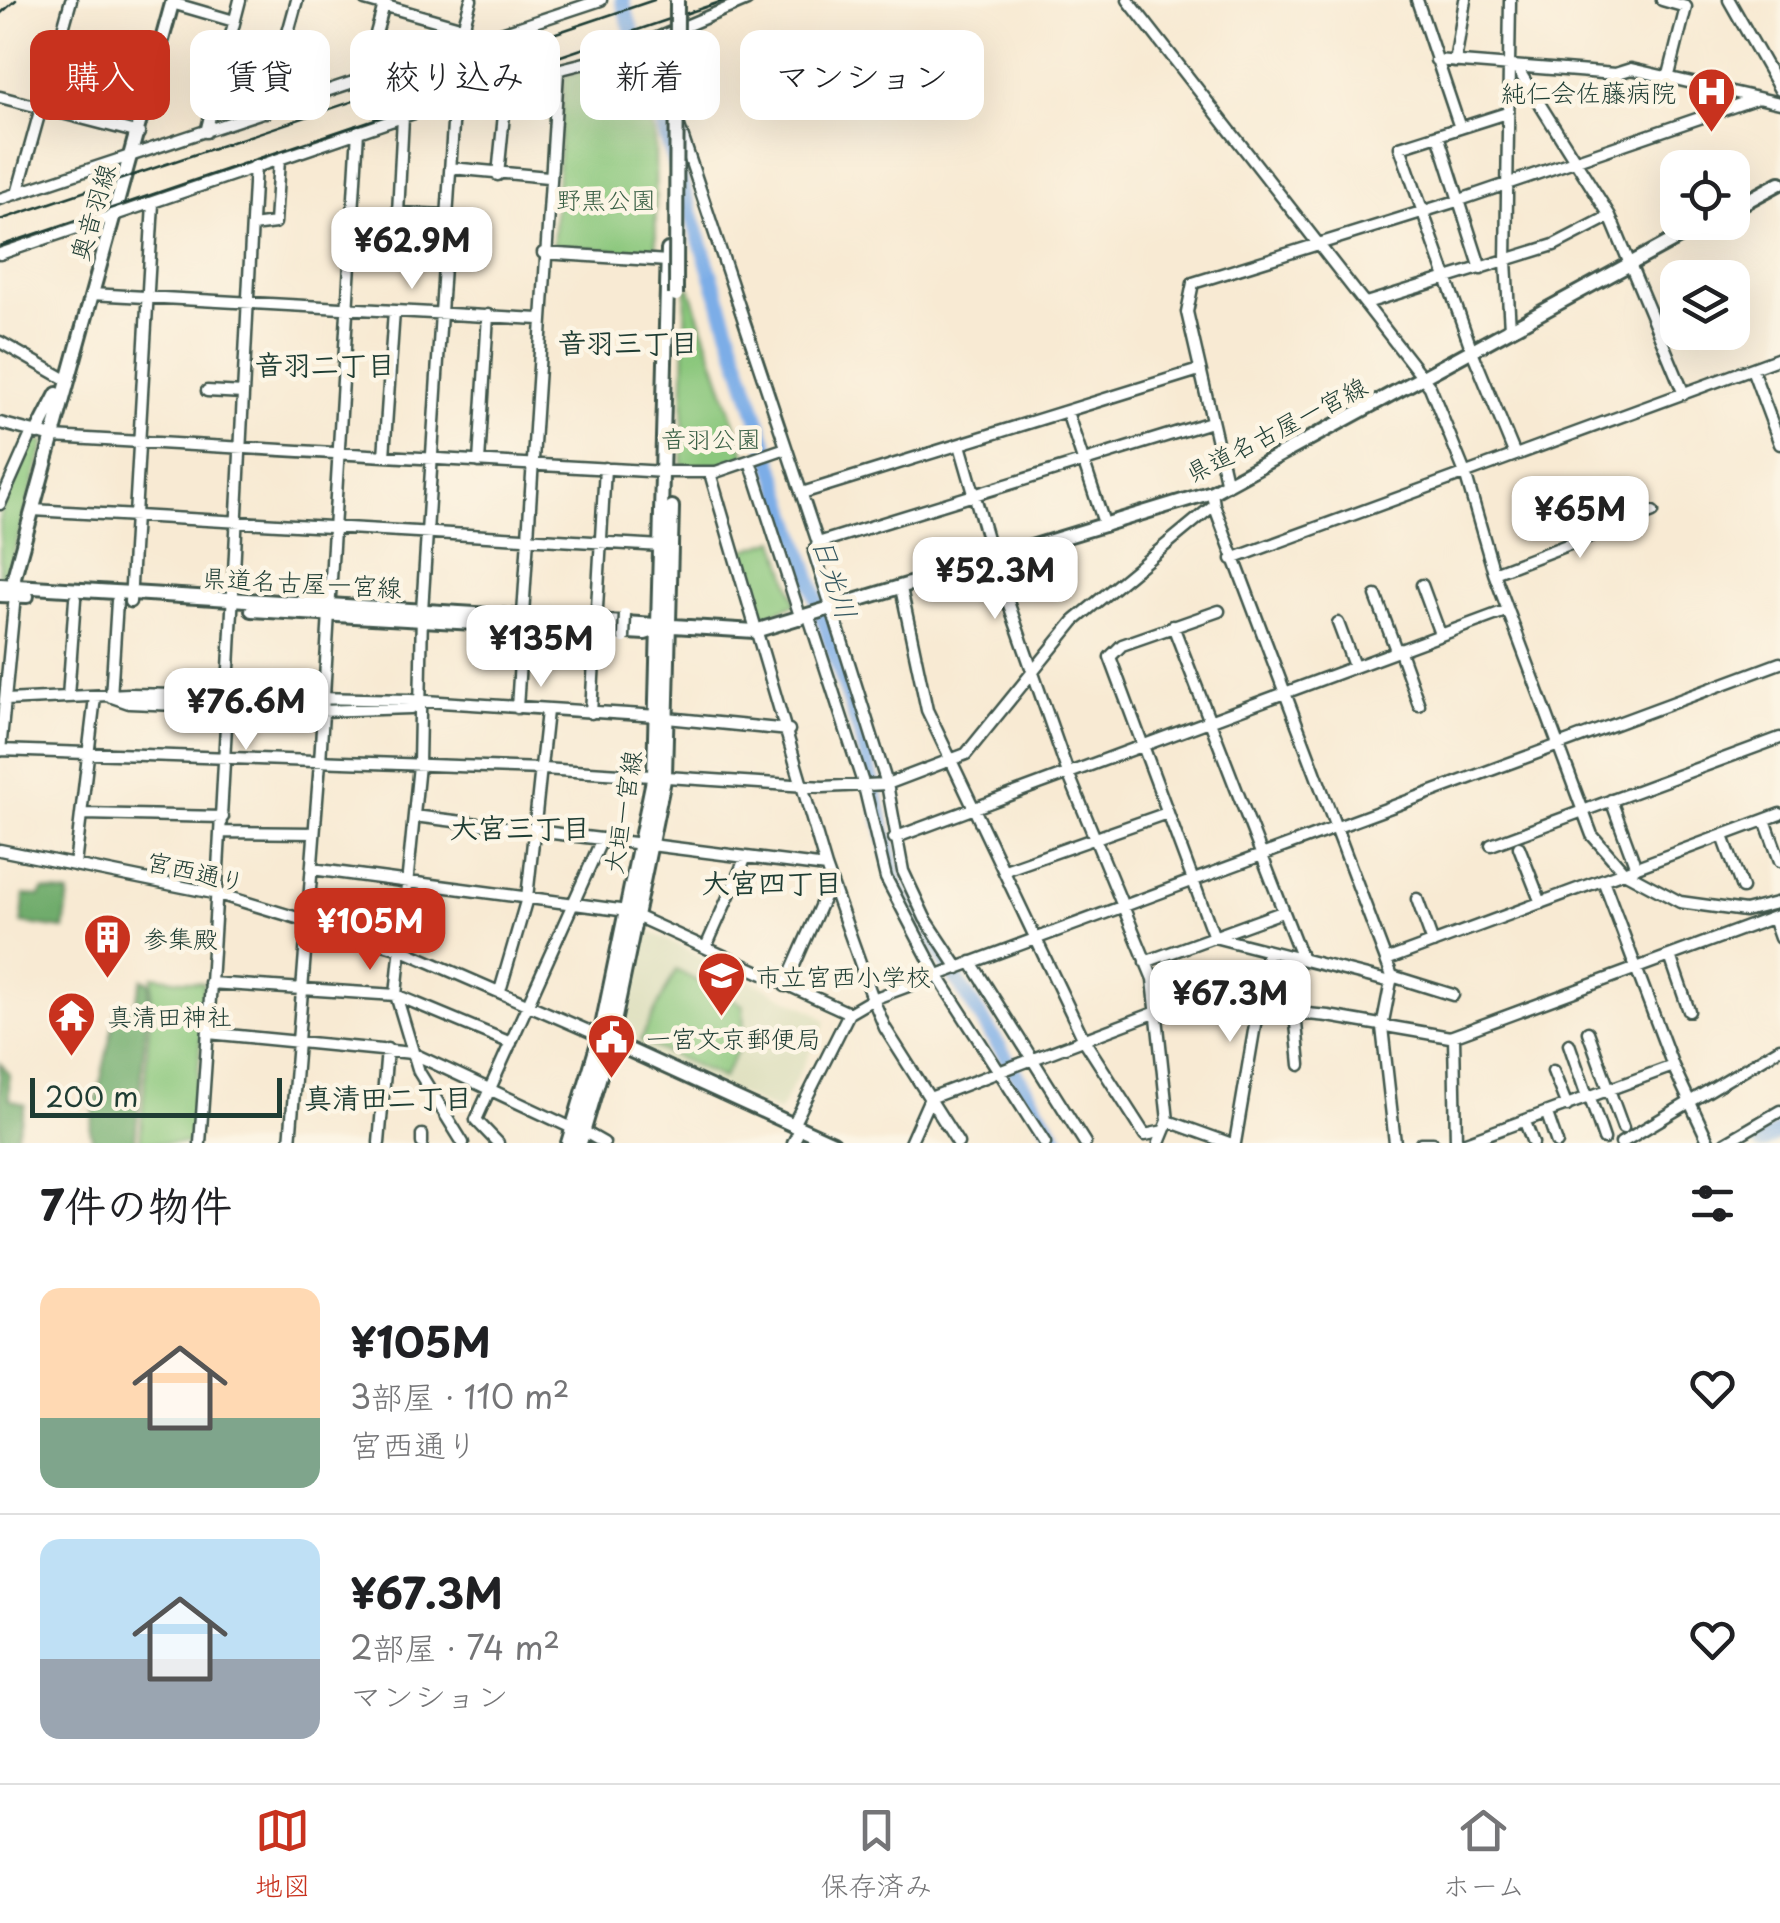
<!DOCTYPE html>
<html lang="ja">
<head>
<meta charset="utf-8">
<style>
  body { margin:0; font-family:"Playpen Sans","Klee One",sans-serif; background:#f6f6f6; color:#202124; height:100vh; display:flex; flex-direction:column; font-size:38px; white-space:nowrap }
  * { box-sizing:border-box; margin:0 }
  p { font-size:32px; color:#757577 }
  .icon { flex:none; width:55px; height:55px; fill:none; stroke:currentColor; stroke-width:2; stroke-linecap:round; stroke-linejoin:round }
  .map { position:relative; height:1143px; overflow:hidden }
  .drawer { display:flex; flex-direction:column; background:#fff; flex:1 }
  .drawer>* { flex:none }
  .top-card { position:absolute; left:30px; top:30px; width:1000px; height:90px; display:flex; gap:20px }
  .tools { position:absolute; left:1660px; top:150px; display:grid; gap:20px }
  .tools a { display:grid; place-items:center; width:90px; height:90px; border-radius:20px; background:#fff; box-shadow:0 10px 40px #0002; font-size:50px }
  .scale { position:absolute; left:30px; bottom:25px; width:252px; box-sizing:border-box; padding-left:10px; border:5px solid #1f3d34; border-top:0; font-size:28px; line-height:35px; white-space:nowrap; color:#1f3d34; -webkit-text-stroke:8px #fcf5e5; paint-order:stroke }
  .price { position:absolute; translate:-50% -85px; padding:0 22px; border-radius:20px; background:#fff; color:#222; font-size:32px; line-height:65px; filter:drop-shadow(0 2px 5px #0008) }
  .price::after { content:''; position:absolute; left:50%; top:60px; width:30px; height:22px; margin-left:-15px; background:inherit; clip-path:polygon(0 0,100% 0,50% 100%) }
  .price.selected { background:#c8321e; color:#fff }
  ul { padding:0; list-style:none }
  li { display:flex; align-items:center; gap:30px; height:250px; padding:0 40px }
  li+li { border-top:2px solid #e0e0e0 }
  li span { display:grid; place-items:center; flex:none; width:280px; height:200px; border-radius:20px; color:#555 }
  li>.icon { margin-inline-start:auto }
  span .icon { width:120px; height:120px; fill:#fffc; stroke-width:1 }
  li b { font-size:42px }
  h2 { display:flex; justify-content:space-between; align-items:center; height:120px; padding:0 40px; font-size:42px }
  .chip { padding:0 35px; border-radius:20px; background:#fff; box-shadow:0 10px 40px #0002; font-size:35px; line-height:90px }
  .chip.selected { background:#c8321e; color:#fff }
  .tabs { display:flex; justify-content:space-around; align-items:center; height:140px; border-top:2px solid #e0e0e0; background:#fff; font-size:28px; color:#757577 }
  .tabs a { display:grid; justify-items:center; gap:5px }
  .tabs .selected { color:#c8321e }
  .map>svg:first-child { display:block }
  .built { fill:#dcdebc }
  .green { fill:#8bc77d; stroke:#558258; stroke-width:2.5 }
  .forest { fill:#70ac6c; stroke:#487450; stroke-width:2.5 }
  .lines { fill:none; stroke-linecap:round; stroke-linejoin:round }
  .river { stroke:#7bade7; stroke-width:15 }
  .minor-casing { stroke:#40574c; stroke-width:15 }
  .major-casing { stroke:#40574c; stroke-width:18 }
  .minor { stroke:#fff; stroke-width:10 }
  .major { stroke:#fff; stroke-width:12 }
  .rail { stroke:#1f3d34; stroke-width:2.5 }
  .minor-bridge-casing { stroke:#40574c; stroke-width:15; stroke-linecap:butt }
  .major-bridge-casing { stroke:#40574c; stroke-width:18; stroke-linecap:butt }
  .minor-bridge { stroke:#fff; stroke-width:10 }
  .major-bridge { stroke:#fff; stroke-width:12 }
  .labels { text-anchor:middle; dominant-baseline:central; stroke-width:9; stroke-linejoin:round; paint-order:stroke }
  .poi-label { font-size:25px; fill:#1f3d34; stroke:#fcf5e5; text-anchor:start }
  .park-label { font-size:25px; fill:#3a6046; stroke:#fcf5e5 }
  .street-label { font-size:25px; fill:#1f3d34; stroke:#fcf5e5 }
  .neighbourhood-label { font-size:28px; font-weight:bold; fill:#1f3d34; stroke:#fcf5e5 }
  .water-label { font-size:28px; font-style:italic; fill:#365961; stroke:#fcf5e5 }
</style>
</head>
<body>
<div class="map">
<svg width="1780" height="1143" viewBox="0 0 1780 1143">
  <rect width="100%" height="100%" fill="#fcf5e5"/>
  <filter id="ink" filterUnits="userSpaceOnUse"><feTurbulence type="fractalNoise" baseFrequency=".01" numOctaves="2"/><feDisplacementMap in="SourceGraphic" scale="20" xChannelSelector="R" yChannelSelector="G"/><feConvolveMatrix kernelMatrix="1 2 1 2 8 2 1 2 1" color-interpolation-filters="sRGB"/></filter>
  <filter id="wash" filterUnits="userSpaceOnUse"><feTurbulence type="fractalNoise" baseFrequency=".0048" numOctaves="4" result="noise"/><feDisplacementMap in="SourceGraphic" scale="40" xChannelSelector="R" yChannelSelector="G"/><feGaussianBlur stdDeviation="2.25" result="paint"/><feColorMatrix in="noise" values="0 0 0 0 0 0 0 0 0 0 0 0 0 0 0 0 0 1.4 0 .05"/><feComposite in="paint" operator="in"/></filter>
  <g filter="url(#wash)">
    <rect width="100%" height="100%" fill="#f8ead3"/>
    <path class="built" d="M641,927L817,1013L826,1022L779,1112L621,1041L617,1033Z"/>
    <path class="green" d="M623,59L655,135L656,255L553,245L564,77Z
      M686,288H690L746,457L709,469H682Z
      M33,440L45,442L8,575L0,576V514Z
      M776,540L796,604L760,618L739,552Z
      M676,970L743,1005L744,1038L723,1078L640,1041Z
      M153,976L204,983L194,1143H140Z"/>
    <path class="forest" d="M43,890L69,894L64,929L22,923L24,895L40,896Z
      M142,979L150,982L135,1143H93L90,1129L117,1007L134,1005Z
      M0,1063L9,1074V1099L25,1105L14,1143H0Z"/>
    <g class="lines">
      <path class="river" d="M622,0L864,746L897,885L1060,1143
        M1760,1143L1780,1131"/>
    </g>
  </g>
  <g filter="url(#ink)">
    <g class="lines">
      <defs>
        <path id="minor" d="M365,0L463,28
          M1128,0L1430,387L1465,473L1494,573L1592,835L1624,872L1680,902L1745,911L1780,902
          M1417,0L1460,128
          M1510,0L1506,261L1510,329
          M1662,0L1686,7L1669,75
          M1729,0L1780,90
          M172,3L234,21
          M470,45L463,28L471,0
          M1436,60L1615,74L1631,69L1780,103
          M1455,62L1465,0
          M1517,68L1610,216L1684,394
          M363,81L385,1
          M0,97L139,133
          M454,109L422,611L419,765L396,995L419,1072L463,1143
          M266,112L297,0
          M1507,113L1400,147L1472,351L1515,455
          M403,117L398,213L447,215
          M679,126L818,543L814,552L887,784L903,871L925,918L958,968
          M206,132L240,0
          M1438,135L1481,269
          M451,168L548,177
          M498,175L507,84
          M17,194L71,0
          M0,199L601,0
          M252,226L275,223L279,159
          M543,253L668,261
          M0,254L429,108L454,109L465,93L617,55L747,0
          M91,294L539,319
          M1366,303L1554,245L1610,216
          M0,342L65,379
          M1752,369L1780,444
          M207,391L243,393
          M1067,412L1105,526
          M0,423L53,437L665,472H716L786,448
          M960,445L993,559L1068,773L1153,979L1168,1121L1159,1143
          M384,456L394,311
          M750,461L801,619
          M479,462L488,315
          M710,473L826,867L873,999L885,1028L958,1143
          M1227,485L1187,312L1193,283L1460,200L1758,98
          M802,493L1199,370
          M0,504L32,432
          M1214,505L1386,960
          M33,510L662,546
          M818,543L1211,422
          M1232,559L1780,358
          M1494,573L1653,512
          M1422,585L1440,634
          M901,588L927,710L1084,1040L1145,1135L1164,1131
          M1376,596L1396,650
          M130,602L153,203
          M1219,611L1122,645L1110,657L1214,937L1391,982
          M809,617L864,786L886,878L937,975L1045,1143
          M1338,623L1354,666
          M1173,626L1302,959
          M1399,649L1419,705
          M68,697L75,599
          M111,697L117,601
          M112,697L129,703L321,711L410,708L420,704
          M6,700L129,694L410,700L658,716
          M517,708L558,72
          M591,713L605,468
          M667,718L789,730
          M0,750L543,769L823,787L887,784L966,754L1074,621L1214,505L1212,492
          M0,751L15,595
          M1611,800L1636,868
          M83,814L223,817
          M414,816L642,844
          M1765,820L1780,861
          M223,832L314,833
          M1723,836L1742,888
          M894,838L1508,610
          M651,845L826,867
          M1491,845L1780,738
          M1519,847L1541,903
          M0,850L218,894L400,949L600,1036
          M75,865L95,697
          M312,869L627,911
          M1005,870L1167,813
          M1603,880L1673,1066L1709,1143
          M1417,899L1433,943
          M636,916L849,1013
          M1773,918L1780,938
          M706,947L746,857
          M1670,956L1689,1011
          M971,962L1085,1143
          M1145,962L1282,912
          M1392,976L1453,995
          M210,983L396,995L511,1043
          M785,986L831,881
          M500,991L527,898L547,711
          M1295,1013L1300,1065
          M1588,1032L1623,1128
          M208,1033L412,1053L572,1128
          M1454,1036L1456,1142
          M1569,1044L1588,1099
          M1553,1071L1567,1106
          M1590,1098L1604,1139
          M1547,1114L1557,1143
          M1168,1121L1229,1143
          M1525,1122L1533,1143
          M793,1125L849,1013L873,999L1780,663
          M583,1131L604,1143
          M200,1143C224,818 237,492 255,166
          M290,1143L320,762L358,131
          M379,1143L387,1049
          M422,1143V1135
          M498,1143L476,1120L602,839
          M793,1143L800,1129
          M910,1143L930,1098L1157,1012L1181,1008L1256,1009L1328,1016L1450,1037L1780,915
          M1235,1143L1267,954
          M1395,1143L1382,1027L1392,976L1386,960L1780,814
          M1421,1143H1433
          M1463,1143L1673,1066
          M1621,1143L1780,1048
          M1725,1143L1780,1111"/>
        <path id="major" d="M1732,209L1780,183
          M37,433L57,394
          M0,585L755,631L1212,492L1707,222
          M15,592L14,577L173,0
          M0,595L27,596
          M252,610L645,633L660,628
          M607,1040L833,1143
          M568,1143L600,1036L654,775L668,250
          M580,1143L610,1042L665,775L672,507"/>
      </defs>
      <use href="#minor" class="minor-casing"/>
      <use href="#major" class="major-casing"/>
      <use href="#minor" class="minor"/>
      <use href="#major" class="major"/>
      <path class="rail" d="M0,14L16,0
        M0,220L654,0
        M0,246L726,0"/>
      <defs>
        <path id="minor-bridge" d="M624,638L625,614"/>
        <path id="major-bridge" d="M676,295L677,0"/>
      </defs>
      <use href="#minor-bridge" class="minor-bridge-casing"/>
      <use href="#major-bridge" class="major-bridge-casing"/>
      <use href="#minor-bridge" class="minor-bridge"/>
      <use href="#major-bridge" class="major-bridge"/>
    </g>
  </g>
  <defs>
    <symbol id="hospital-pin" viewBox="-11 -11 22 30"><path d="M0 17L-7.5 6A9.5 9.5 0 1 1 7.5 6Z" fill="#c8321e" stroke="#fcf5e5"/><path d="M-5-5h3v3.5h4V-5h3V5h-3V1.5h-4V5h-3Z" fill="#fff"/></symbol>
    <symbol id="building-pin" viewBox="-11 -11 22 30"><path d="M0 17L-7.5 6A9.5 9.5 0 1 1 7.5 6Z" fill="#c8321e" stroke="#fcf5e5"/><path d="M-4-6H4V6H1V3H-1V6H-4ZM-2.5-4.3h1.7v1.8h-1.7ZM.8-4.3h1.7v1.8H.8ZM-2.5-1h1.7V.8h-1.7ZM.8-1h1.7V.8H.8Z" fill="#fff"/></symbol>
    <symbol id="school-pin" viewBox="-11 -11 22 30"><path d="M0 17L-7.5 6A9.5 9.5 0 1 1 7.5 6Z" fill="#c8321e" stroke="#fcf5e5"/><path d="M0-5L7-2L0 1L-7-2ZM-4 1L0 2.5L4 1V4Q0 6-4 4Z" fill="#fff"/></symbol>
    <symbol id="temple-pin" viewBox="-11 -11 22 30"><path d="M0 17L-7.5 6A9.5 9.5 0 1 1 7.5 6Z" fill="#c8321e" stroke="#fcf5e5"/><path d="M0-6L5-2H3V0L6.5 2.5H4V6H1.5V3h-3V6H-4V2.5H-6.5L-3 0V-2H-5Z" fill="#fff"/></symbol>
    <symbol id="civic-pin" viewBox="-11 -11 22 30"><path d="M0 17L-7.5 6A9.5 9.5 0 1 1 7.5 6Z" fill="#c8321e" stroke="#fcf5e5"/><path d="M-.6-6.5H3V-4.5H.6V-3L4-1V1h2V6H-6V1h2V-1L-.6-3ZM-1.2 2.5V6h2.4V2.5Z" fill="#fff"/></symbol>
  </defs>
  <g fill-rule="evenodd">
    <use href="#hospital-pin" x="1684" y="64" width="55" height="75"/>
    <use href="#building-pin" x="80" y="910" width="55" height="75"/>
    <use href="#school-pin" x="694" y="948" width="55" height="75"/>
    <use href="#temple-pin" x="44" y="988" width="55" height="75"/>
    <use href="#civic-pin" x="584" y="1010" width="55" height="75"/>
  </g>
  <g class="labels">
    <g class="poi-label">
      <text x="1676" y="92" text-anchor="end">純仁会佐藤病院</text>
      <text x="143" y="938">参集殿</text>
      <text x="756" y="976">市立宮西小学校</text>
      <text x="107" y="1016">真清田神社</text>
      <text x="646" y="1038">一宮文京郵便局</text>
    </g>
    <g class="park-label">
      <text x="606" y="199">野黒公園</text>
      <text x="711" y="438">音羽公園</text>
    </g>
    <g class="street-label">
      <text transform="translate(92 212) rotate(-73)">奥音羽線</text>
      <text transform="translate(1276 429) rotate(-27)">県道名古屋一宮線</text>
      <text transform="translate(302 582) rotate(3)">県道名古屋一宮線</text>
      <text transform="translate(622 812) rotate(-81)">大垣一宮線</text>
      <text transform="translate(196 871) rotate(13)">宮西通り</text>
    </g>
    <g class="neighbourhood-label">
      <text x="628" y="341">音羽三丁目</text>
      <text x="325" y="363">音羽二丁目</text>
      <text x="520" y="826">大宮三丁目</text>
      <text x="772" y="881">大宮四丁目</text>
      <text x="388" y="1096">真清田二丁目</text>
    </g>
    <g class="water-label">
      <text transform="translate(836 578) rotate(72)">日光川</text>
    </g>
  </g>
</svg>
<div class="tools">
<a><svg class="icon" aria-label="locate" viewBox="0 0 24 24"><circle cx="12" cy="12" r="6"/><path d="M12 2v4M12 18v4M2 12h4M18 12h4"/></svg></a>
<a><svg class="icon" aria-label="layers" viewBox="0 0 24 24"><path d="M12 4l9 5-9 5-9-5zM3 14l9 5 9-5"/></svg></a>
</div>
<div class="scale">200 m</div>
<b class="price" style="left:412px;top:292px">¥62.9M</b>
<b class="price" style="left:1580px;top:561px">¥65M</b>
<b class="price" style="left:995px;top:622px">¥52.3M</b>
<b class="price" style="left:541px;top:690px">¥135M</b>
<b class="price" style="left:246px;top:753px">¥76.6M</b>
<b class="price selected" style="left:370px;top:973px">¥105M</b>
<b class="price" style="left:1230px;top:1045px">¥67.3M</b>
<div class="top-card">
<a class="chip selected">購入</a>
<a class="chip">賃貸</a>
<a class="chip">絞り込み</a>
<a class="chip">新着</a>
<a class="chip">マンション</a>
</div>
</div>
<section class="drawer">
<h2>7件の物件<svg class="icon" aria-label="filters" viewBox="0 0 24 24"><path d="M4 7h16M4 17h16"/><circle cx="9" cy="7" r="2"/><circle cx="15" cy="17" r="2"/></svg></h2>
<ul>
<li><span style="background:linear-gradient(#ffd9b3 65%,#7fa58c 0)"><svg class="icon" aria-label="home" viewBox="0 0 24 24"><path d="M3 11l9-7 9 7M6 9v11h12V9"/></svg></span><div><b>¥105M</b><p>3部屋 · 110 m²</p><p>宮西通り</p></div><svg class="icon" aria-label="heart" viewBox="0 0 24 24"><path d="M12 20l-8-8c-3-5 5-10 8-4 3-6 11-1 8 4z"/></svg></li>
<li><span style="background:linear-gradient(#bfe0f5 60%,#9aa5b1 0)"><svg class="icon" aria-label="home" viewBox="0 0 24 24"><path d="M3 11l9-7 9 7M6 9v11h12V9"/></svg></span><div><b>¥67.3M</b><p>2部屋 · 74 m²</p><p>マンション</p></div><svg class="icon" aria-label="heart" viewBox="0 0 24 24"><path d="M12 20l-8-8c-3-5 5-10 8-4 3-6 11-1 8 4z"/></svg></li>
</ul>
</section>
<nav class="tabs">
<a class="selected"><svg class="icon" aria-label="map" viewBox="0 0 24 24"><path d="M3 6l6-2 6 2 6-2v14l-6 2-6-2-6 2zM9 4v14M15 6v14"/></svg>地図</a>
<a><svg class="icon" aria-label="saved" viewBox="0 0 24 24"><path d="M7 4h10v16l-5-4-5 4z"/></svg>保存済み</a>
<a><svg class="icon" aria-label="home" viewBox="0 0 24 24"><path d="M3 11l9-7 9 7M6 9v11h12V9"/></svg>ホーム</a>
</nav>
</body>
</html>
